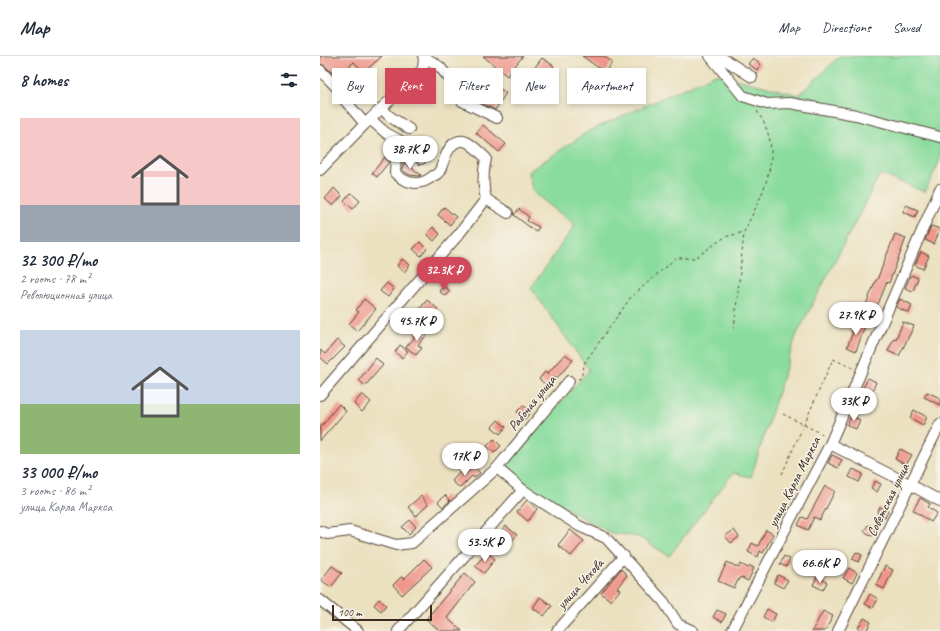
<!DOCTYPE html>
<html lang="en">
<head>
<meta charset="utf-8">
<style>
  body { margin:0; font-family:Caveat,sans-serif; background:#f6f6f7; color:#1f2937; height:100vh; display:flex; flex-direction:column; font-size:15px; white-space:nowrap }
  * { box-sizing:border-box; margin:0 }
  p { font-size:13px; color:#747a83 }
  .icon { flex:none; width:22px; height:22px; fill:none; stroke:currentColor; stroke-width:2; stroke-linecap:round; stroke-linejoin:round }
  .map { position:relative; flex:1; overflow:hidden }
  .side { display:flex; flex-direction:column; background:#fff; width:320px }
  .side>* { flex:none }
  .top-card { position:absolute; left:12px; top:12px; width:380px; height:36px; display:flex; gap:8px }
  .scale { position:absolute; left:12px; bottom:10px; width:100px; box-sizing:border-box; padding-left:4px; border:2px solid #3b2a1e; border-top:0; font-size:11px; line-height:14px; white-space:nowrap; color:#3b2a1e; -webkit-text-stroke:3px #f7f3e8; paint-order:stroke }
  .price { position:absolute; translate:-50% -34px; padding:0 9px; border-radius:14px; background:#fff; color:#222; font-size:13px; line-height:26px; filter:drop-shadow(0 1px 2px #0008) }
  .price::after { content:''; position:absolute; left:50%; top:24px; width:12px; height:9px; margin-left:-6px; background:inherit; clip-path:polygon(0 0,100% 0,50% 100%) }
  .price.active { background:#d1495b; color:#fff }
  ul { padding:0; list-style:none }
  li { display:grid; align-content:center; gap:8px; height:212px; padding:0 20px }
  li span { display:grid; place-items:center; height:124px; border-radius:0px; color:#555 }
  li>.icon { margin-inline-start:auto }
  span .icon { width:72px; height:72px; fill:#fffc; stroke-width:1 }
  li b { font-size:17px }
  h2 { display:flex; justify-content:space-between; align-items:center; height:48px; padding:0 20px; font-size:17px }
  .chip { padding:0 14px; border-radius:0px; background:#fff; box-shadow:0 2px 6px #0003; font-size:14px; line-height:36px }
  .chip.active { background:#d1495b; color:#fff }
  header { display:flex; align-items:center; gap:24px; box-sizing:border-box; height:56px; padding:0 20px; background:#fff; border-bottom:1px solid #e0e1e3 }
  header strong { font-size:19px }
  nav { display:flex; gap:22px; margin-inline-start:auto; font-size:14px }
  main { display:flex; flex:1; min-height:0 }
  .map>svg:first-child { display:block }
  .green { fill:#89dc9d; stroke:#62835e }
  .building { fill:#f0968b }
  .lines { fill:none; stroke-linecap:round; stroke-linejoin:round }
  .minor-casing { stroke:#554536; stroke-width:12 }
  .path { stroke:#554536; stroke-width:1; stroke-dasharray:3 3; stroke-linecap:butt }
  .minor { stroke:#fff; stroke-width:10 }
  .labels { text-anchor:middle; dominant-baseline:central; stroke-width:3; stroke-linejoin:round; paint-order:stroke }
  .street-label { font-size:14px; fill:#3b2a1e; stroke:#f7f3e8 }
</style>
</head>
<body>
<header>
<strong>Map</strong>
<nav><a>Map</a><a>Directions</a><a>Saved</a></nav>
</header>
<main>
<section class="side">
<h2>8 homes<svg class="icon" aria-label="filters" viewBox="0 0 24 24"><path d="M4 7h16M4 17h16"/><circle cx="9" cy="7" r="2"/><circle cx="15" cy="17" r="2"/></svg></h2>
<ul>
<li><span style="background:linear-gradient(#f6c9c9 70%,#9aa5b1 0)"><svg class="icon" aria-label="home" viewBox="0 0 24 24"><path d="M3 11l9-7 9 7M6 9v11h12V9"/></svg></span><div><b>32 300 ₽/mo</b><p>2 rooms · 78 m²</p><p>Революционная улица</p></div></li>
<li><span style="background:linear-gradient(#c9d6e8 60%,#8fb573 0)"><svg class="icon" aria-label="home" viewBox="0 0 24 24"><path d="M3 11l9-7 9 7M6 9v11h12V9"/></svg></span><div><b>33 000 ₽/mo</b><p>3 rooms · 86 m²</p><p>улица Карла Маркса</p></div></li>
</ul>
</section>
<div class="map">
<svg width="620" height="575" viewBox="0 0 620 575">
  <rect width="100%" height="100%" fill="#f7f3e8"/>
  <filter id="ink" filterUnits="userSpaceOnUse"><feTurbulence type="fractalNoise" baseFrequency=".025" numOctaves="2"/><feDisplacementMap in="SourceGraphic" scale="8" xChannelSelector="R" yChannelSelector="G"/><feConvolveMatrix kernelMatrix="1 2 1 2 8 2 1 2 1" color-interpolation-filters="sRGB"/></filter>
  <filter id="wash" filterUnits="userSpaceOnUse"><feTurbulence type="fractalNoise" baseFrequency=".012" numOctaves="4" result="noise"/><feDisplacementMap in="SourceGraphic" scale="16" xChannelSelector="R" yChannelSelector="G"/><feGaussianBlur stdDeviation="0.9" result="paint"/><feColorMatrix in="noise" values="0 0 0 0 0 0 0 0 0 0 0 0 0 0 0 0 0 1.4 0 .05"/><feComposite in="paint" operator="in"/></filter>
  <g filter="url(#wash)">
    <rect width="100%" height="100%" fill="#ebe1c0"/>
    <path class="green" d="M520,0H620V104L605,136L560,118L476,280L431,421L413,417L349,500L319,481L291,477L211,434L184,411L269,314L211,232L255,169L213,136L208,116L269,75L396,18L479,39Z"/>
    <g id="blocks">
      <path class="building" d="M0,0H62L44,16L34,6L17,22L5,10L0,8Z
        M163,0H203L187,20Z
        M262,0H284L292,6L286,17Z
        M222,2L234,10L215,34L204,25Z
        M433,2L441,8L437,14L428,8Z
        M156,16L186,37L175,54L151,42L146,38L143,33Z
        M163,69L186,88L179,96L156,77Z
        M65,101L69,106L57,121L52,117Z
        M84,106L101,119L100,120L90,119L82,114Z
        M14,132L22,140L13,150L5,143Z
        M31,137L40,145L33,153L24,145Z
        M586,149L598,154L595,161L583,156Z
        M124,151L136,161L130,169L118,159Z
        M199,153L209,161L207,165L219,171L216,176L194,159Z
        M611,170L620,173L614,188L605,184Z
        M113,171L120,178L114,185L107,178Z
        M575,178L586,182L569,227L567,226L555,255L545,251L556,224H557Z
        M100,186L107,193L101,200L93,193Z
        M601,196L609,200L603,213L595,209Z
        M82,203L90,209L84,216L77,210Z
        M138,208L148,215L139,226L130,218Z
        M591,219L598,222L593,235L585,232Z
        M67,227L74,233L68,241L60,235Z
        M124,230L130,235L125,240L119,235Z
        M44,243L56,253L37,275L29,268L39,256L36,254Z
        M580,243L592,249L589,257L576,251Z
        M107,244L118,253L113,260L106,255L99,264L94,260Z
        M535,266L545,270L536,295L527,291L533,276L531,275Z
        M583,266L594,270L579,300L568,295L574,282L576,283Z
        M99,272L107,279L98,289L102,292L96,299L86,291L95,281L93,280Z
        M17,284L25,291L8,308L0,301V294L5,298Z
        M80,289L88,295L82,302L75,296Z
        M245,298L253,304L237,322L235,320L227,330L219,323L225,316L227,318Z
        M56,302L63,309L45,330L39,324Z
        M548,322L556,326L552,336L543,332Z
        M607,336L620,342V349L604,341Z
        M42,338L51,346L42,356L34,348Z
        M19,348L26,355L0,385V372Z
        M203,349L211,356L205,363L197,356Z
        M594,354L607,361L603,369L590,362Z
        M531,360L540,364L536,373L527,369Z
        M178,364L186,371L180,378L172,371Z
        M174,383L181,390L174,397L167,390Z
        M580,393L592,399L586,409L575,403Z
        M512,399L522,404L518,412L508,407Z
        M154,410L160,417L154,422L152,420L140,432L132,425L140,416L144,420Z
        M533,413L543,418L539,426L529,421Z
        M555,425L561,428L557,436L551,432Z
        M505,430L515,435L500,464L494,461L488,474L478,469L482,461L487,463Z
        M125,439L130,445L123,451L118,446Z
        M101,440L108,449L96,460L88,451Z
        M600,442L610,448L608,451L617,457L611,466L593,454Z
        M207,444L217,453L208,465L197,456Z
        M560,451L568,455L565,461L557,457Z
        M90,464L96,471L89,478L82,471Z
        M548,469L556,473L552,480L544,475Z
        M186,470L197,479L187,490L176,482Z
        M250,474L264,485L251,500L238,489Z
        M414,474L419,481L411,487L405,480Z
        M446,474L453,478L443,497L440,495L438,501L428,496L432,487L438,490Z
        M167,496L175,503L164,517L155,510Z
        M536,496L542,499L539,506L532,503Z
        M464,500L470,503L466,511L460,508Z
        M104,503L112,511L82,539L73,529L81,521L84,523Z
        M407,506L419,512L421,508L428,512L430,510L434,512L428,525L420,521L414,532L398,525Z
        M12,510L22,517L11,531L1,524Z
        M565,510L573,514L564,533L556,529Z
        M529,512L537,517L532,527L523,522Z
        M301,513L307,519L297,532L300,534L291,545L281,537Z
        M145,517L155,526L127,562L142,575H120L106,563Z
        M458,519L468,524L463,532L454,527Z
        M497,521L507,526L503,534L493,529Z
        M550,538L558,543L553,552L545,548Z
        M220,541L232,550L224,560L213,552Z
        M59,543L66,549L61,555L54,549Z
        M447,553L456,558L452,566L443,561Z
        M397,554L406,558L402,566L393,561Z
        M503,555L513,560L505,575H492Z
        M544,562L551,566L546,575L538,572Z"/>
    </g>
  </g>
  <g filter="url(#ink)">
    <use href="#blocks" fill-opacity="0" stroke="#554536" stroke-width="1"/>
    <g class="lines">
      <defs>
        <path id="minor" d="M103,0L120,11L132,26L142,45L177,62
          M390,0L423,40L447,48L470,47L536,59L620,81
          M399,0L432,21
          M0,14L23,38
          M39,19L23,38V42L45,68
          M62,52L69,60L89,73
          M50,63L66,77L86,88L101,103
          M0,114L45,68L103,13L104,2
          M166,143L188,157
          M0,339L139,178L166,143C162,129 163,116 166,102C160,97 152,87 144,85C128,83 125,104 120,114C119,117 116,119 113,120C100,131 86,128 75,117L77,83
          M510,388L591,429L620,445
          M177,412L203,434L259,470L286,482L344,546L358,568L373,575
          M0,475L7,478L30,475L76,489L92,487L177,412L249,325
          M0,544L38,575
          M78,575L203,434
          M237,575L304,500
          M412,575L510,388L620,133
          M518,575L620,368"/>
      </defs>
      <use href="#minor" class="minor-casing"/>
      <path class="path" d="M414,273L424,177
        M258,323L261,322L265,306L311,241L356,202H375L405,181L424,176C439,144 461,108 446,72C444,65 439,59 436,53
        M463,358L504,379
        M462,418L513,303L533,312"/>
      <use href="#minor" class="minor"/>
    </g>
  </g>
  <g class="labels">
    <g class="street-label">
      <text transform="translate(212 347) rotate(-51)">Рабочая улица</text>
      <text transform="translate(474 426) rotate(-63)">улица Карла Маркса</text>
      <text transform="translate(568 444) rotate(-64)">Советская улица</text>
      <text transform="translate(260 528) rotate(-48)">улица Чехова</text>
    </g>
  </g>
</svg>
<div class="scale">100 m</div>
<b class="price" style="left:90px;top:114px">38.7K ₽</b>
<b class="price active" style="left:124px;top:235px">32.3K ₽</b>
<b class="price" style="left:536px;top:280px">27.9K ₽</b>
<b class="price" style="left:97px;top:286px">45.7K ₽</b>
<b class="price" style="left:534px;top:366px">33K ₽</b>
<b class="price" style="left:145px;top:421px">17K ₽</b>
<b class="price" style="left:165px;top:507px">53.5K ₽</b>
<b class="price" style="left:500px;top:528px">66.6K ₽</b>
<div class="top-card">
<a class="chip">Buy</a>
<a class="chip active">Rent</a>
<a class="chip">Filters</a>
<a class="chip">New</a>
<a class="chip">Apartment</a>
</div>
</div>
</main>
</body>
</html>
